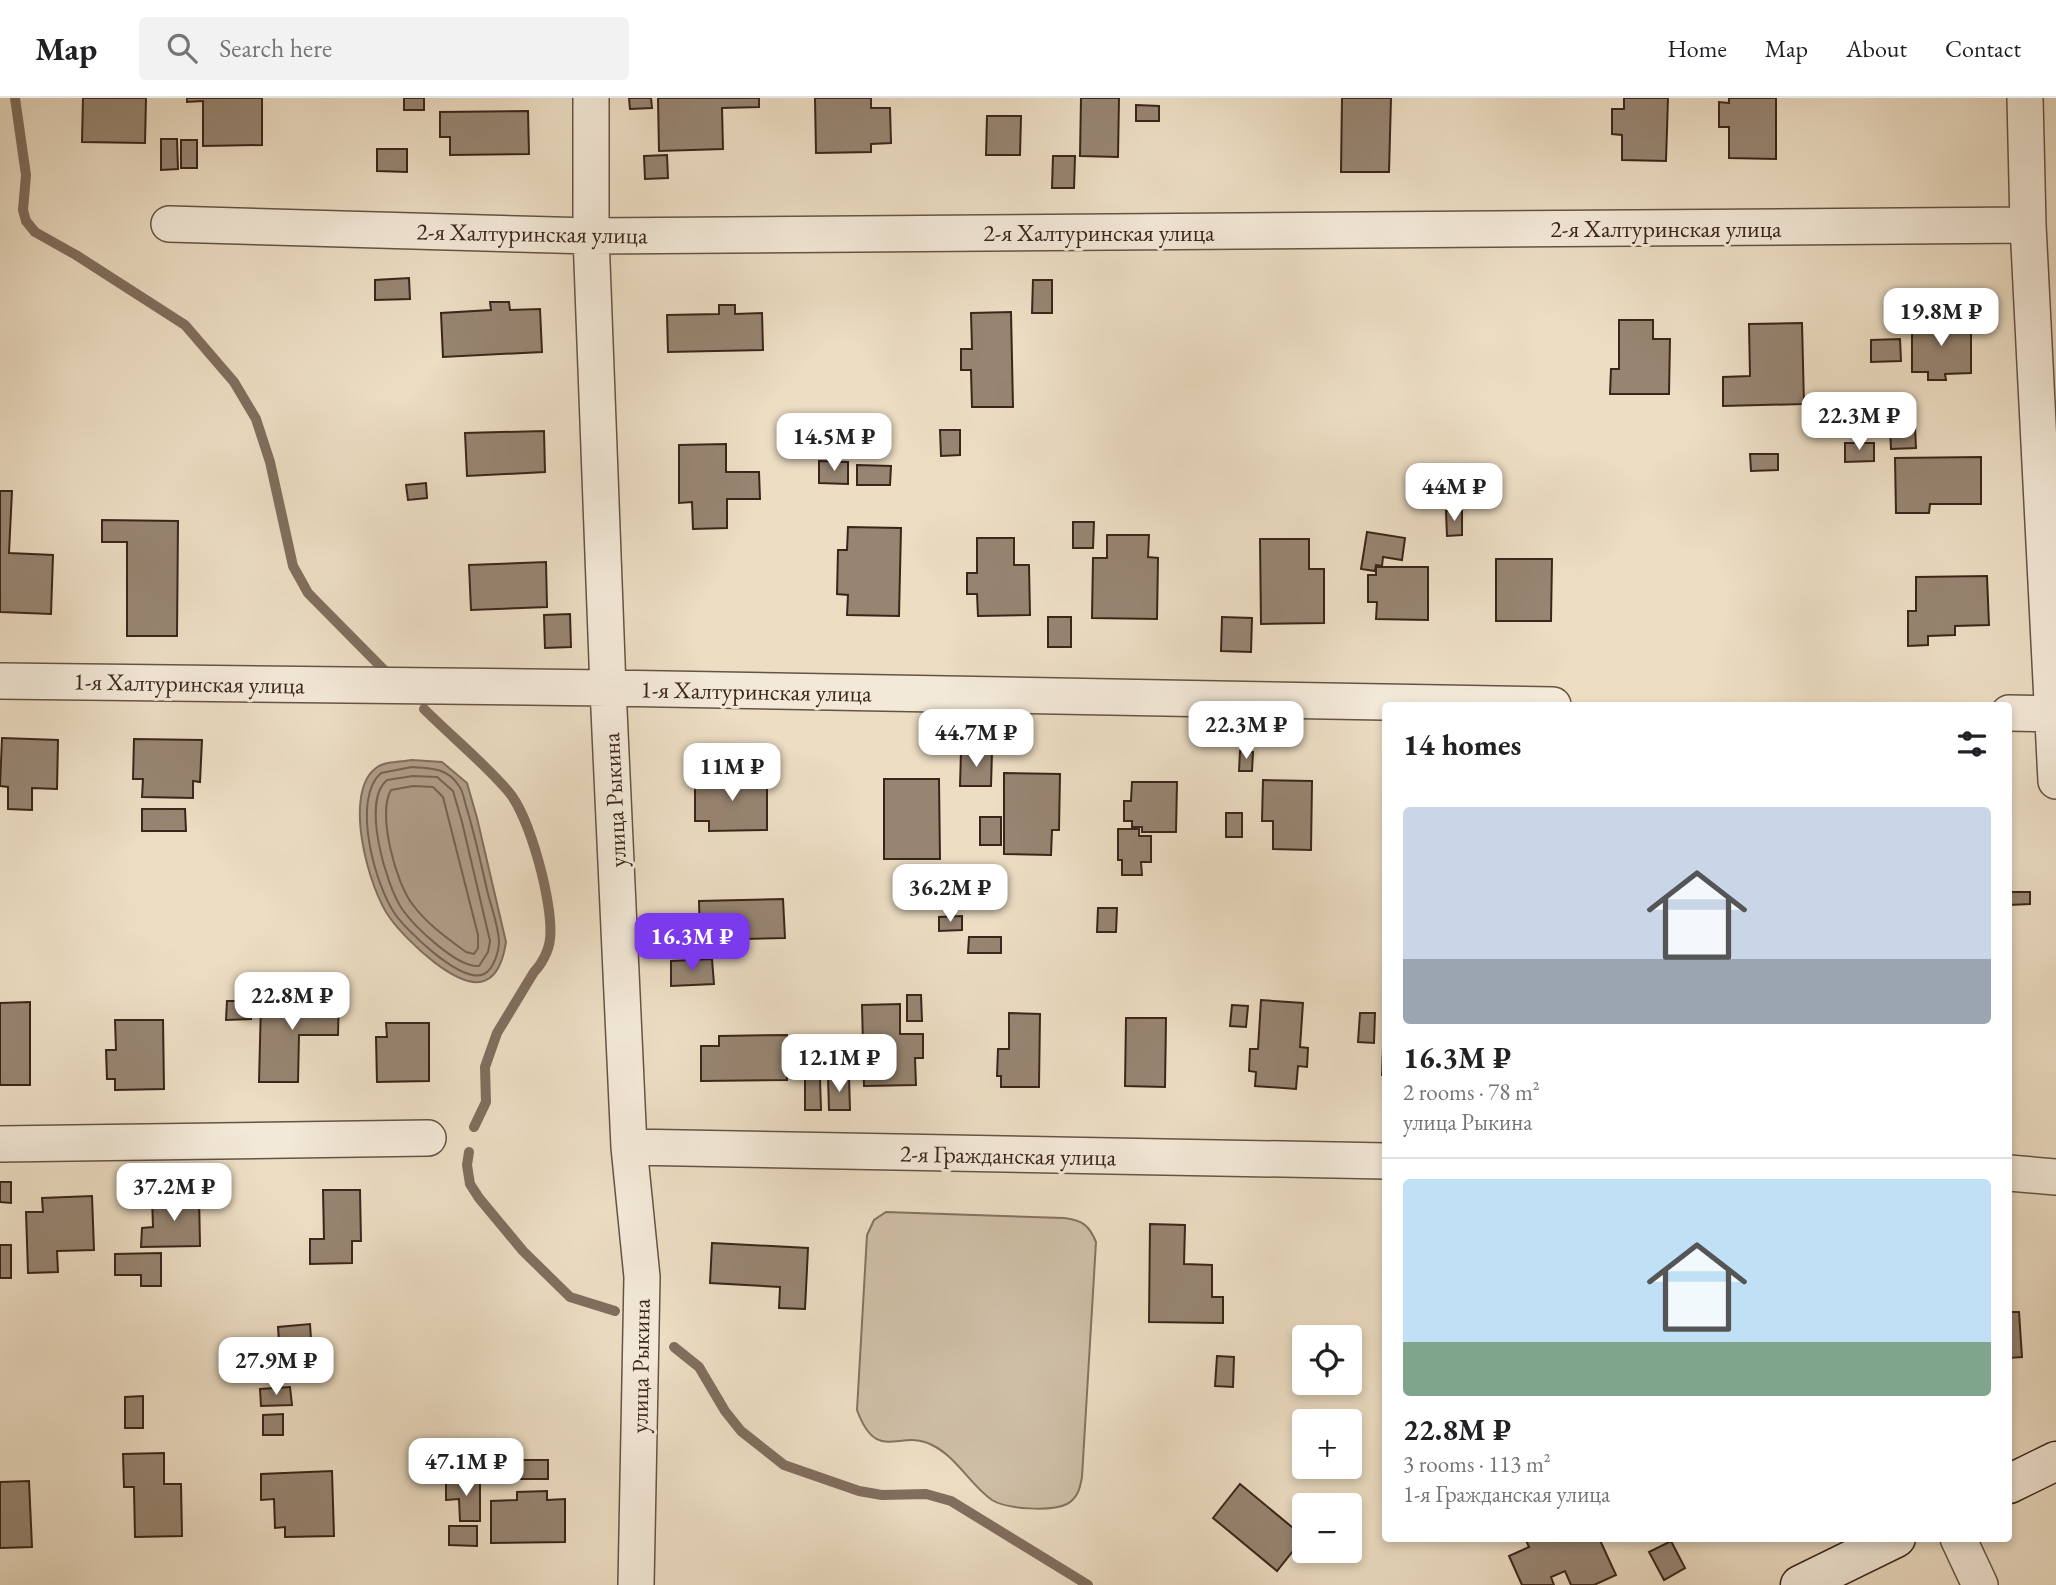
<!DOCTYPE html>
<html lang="en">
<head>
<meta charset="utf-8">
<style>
  body { margin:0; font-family:"EB Garamond",serif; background:#f2f2f2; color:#202124; height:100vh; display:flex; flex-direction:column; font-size:26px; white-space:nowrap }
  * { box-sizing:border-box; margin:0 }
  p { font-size:23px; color:#757577 }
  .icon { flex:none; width:38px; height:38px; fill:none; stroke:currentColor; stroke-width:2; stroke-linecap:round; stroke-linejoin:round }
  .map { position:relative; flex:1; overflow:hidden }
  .sheet { position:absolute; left:1382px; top:604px; width:630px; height:840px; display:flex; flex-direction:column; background:#fff; border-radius:7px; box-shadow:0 4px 10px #0003 }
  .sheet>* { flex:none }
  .controls { position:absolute; left:1292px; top:1227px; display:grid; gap:14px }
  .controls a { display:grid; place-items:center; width:70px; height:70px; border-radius:7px; background:#fff; box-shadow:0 4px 10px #0003; font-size:35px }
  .price { position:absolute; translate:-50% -60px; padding:0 16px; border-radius:14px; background:#fff; color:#222; font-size:23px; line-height:46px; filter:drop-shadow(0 2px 4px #0008) }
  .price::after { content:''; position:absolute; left:50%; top:42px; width:21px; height:16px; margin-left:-10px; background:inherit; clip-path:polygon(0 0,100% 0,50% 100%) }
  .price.selected { background:#7c3aed; color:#fff }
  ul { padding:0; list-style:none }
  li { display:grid; align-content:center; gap:14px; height:371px; padding:0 21px }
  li+li { border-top:2px solid #e0e0e0 }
  li span { display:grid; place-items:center; height:217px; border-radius:7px; color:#555 }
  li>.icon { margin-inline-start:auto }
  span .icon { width:126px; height:126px; fill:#fffc; stroke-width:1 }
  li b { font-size:30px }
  h2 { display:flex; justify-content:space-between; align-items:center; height:84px; padding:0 21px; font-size:30px }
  header { display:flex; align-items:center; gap:42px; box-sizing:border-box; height:98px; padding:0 35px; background:#fff; border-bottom:2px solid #e0e0e0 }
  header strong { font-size:33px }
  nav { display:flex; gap:38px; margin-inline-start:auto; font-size:24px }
  .search { width:490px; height:63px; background:#f2f2f2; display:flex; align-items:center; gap:18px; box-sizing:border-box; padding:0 24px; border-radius:7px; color:#757577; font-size:26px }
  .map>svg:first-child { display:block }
  .green { fill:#cebea6; stroke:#847260; stroke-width:2 }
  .water { fill:#b09e8a; stroke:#816e5e; stroke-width:2 }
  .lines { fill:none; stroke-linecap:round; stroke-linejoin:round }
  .shore { stroke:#766252; stroke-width:2 }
  .stream { stroke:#816e5e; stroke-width:10 }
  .building { fill:#978572; stroke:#3b251b; stroke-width:2 }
  .street-casing { stroke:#675345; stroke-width:38 }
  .secondary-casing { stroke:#3b251b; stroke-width:41 }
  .street { stroke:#f3e9d8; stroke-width:35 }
  .secondary { stroke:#f3e9d8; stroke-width:38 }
  .labels { text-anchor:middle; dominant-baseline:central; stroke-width:6; stroke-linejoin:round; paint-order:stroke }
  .street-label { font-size:24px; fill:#3b251b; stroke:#f3e9d8 }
</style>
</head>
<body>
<header>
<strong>Map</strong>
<div class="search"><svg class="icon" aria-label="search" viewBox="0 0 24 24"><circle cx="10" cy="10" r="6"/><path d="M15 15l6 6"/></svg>Search here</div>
<nav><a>Home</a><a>Map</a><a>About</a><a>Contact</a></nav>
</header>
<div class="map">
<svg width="2056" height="1487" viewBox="0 0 2056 1487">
  <rect width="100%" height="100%" fill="#ecddc3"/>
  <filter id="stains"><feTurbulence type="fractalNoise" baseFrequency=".00286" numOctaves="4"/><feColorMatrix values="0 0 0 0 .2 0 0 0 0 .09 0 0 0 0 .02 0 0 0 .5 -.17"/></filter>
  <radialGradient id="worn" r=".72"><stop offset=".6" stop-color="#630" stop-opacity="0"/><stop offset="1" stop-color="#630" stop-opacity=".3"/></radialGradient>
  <path class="green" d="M886,1114L1064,1120C1082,1122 1089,1127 1096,1144L1082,1379C1080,1390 1078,1400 1067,1406C1051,1414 1006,1411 992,1402C970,1387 957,1359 932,1347C900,1330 877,1367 857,1312L867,1137L874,1122Z"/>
  <path class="water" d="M412,662L442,664L467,685L477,720L506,844C504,857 500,874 488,881C462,898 404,840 390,820C369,792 342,695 376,670C385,663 401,664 412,662Z"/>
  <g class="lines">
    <path class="shore" d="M412,669C431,670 448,670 459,688C463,693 464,701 466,708C475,737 481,766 488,796C492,811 498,827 499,843C499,853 494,871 484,876C462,887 406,832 395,816C375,787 351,701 381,675Z
      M413,678L437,679L453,693L462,724L490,843L488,854L479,868C457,870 414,828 402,811C386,787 361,703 387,682Z
      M413,688L433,689L443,699L478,837V850L474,856L466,854C447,840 427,826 413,807C396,786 377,716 391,692Z"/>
    <path class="stream" d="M15,0L26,77L23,112L26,123L35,134L76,157L185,227L234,284L256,321L270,364L293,468L308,495L387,575
      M424,611C451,638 483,664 508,693C530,718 554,808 550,841C549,852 542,866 534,874L497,935L485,969L486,1004L474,1029
      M469,1054L467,1067L470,1086L479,1100L523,1153L570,1199L615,1213
      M674,1249L699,1269L725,1313L741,1333L784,1367L859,1393L882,1397L926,1396L951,1403L1088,1487"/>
  </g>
  <path class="building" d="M83,0H146L145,45L82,44Z
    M187,0H262V47L203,48V3L187,4Z
    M404,0H424V12H404Z
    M629,0H651L652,10L630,11Z
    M658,0H759V9L722,10L723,51L659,53Z
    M815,0H871V10H890L891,45L871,46V54L816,55Z
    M1081,0H1119L1118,59L1080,58Z
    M1342,0H1391L1389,74H1341Z
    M1624,0H1668L1666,63L1622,62V37L1612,36V11H1624Z
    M1729,0H1776V61L1729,60V29H1719V4L1729,5Z
    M1136,7L1159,8V23H1136Z
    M528,13L529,56L450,57V39H440V14Z
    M987,18H1021L1020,57H986Z
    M161,41H177L178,71L161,72Z
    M181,42H197V70H181Z
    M377,51H407V74L377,73Z
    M667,57L668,80L645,81L644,58Z
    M1053,58H1075L1074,90H1052Z
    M409,180L410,201L375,202V182Z
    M1033,182H1052V215H1032Z
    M490,204H509L510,212L540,211L542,254L443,259L441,215L491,212Z
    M719,207H735V216L762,215L763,252L668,254L667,217L719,216Z
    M1011,214L1013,309H972L971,272H961V251H972L971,215Z
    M1619,222H1653V241H1670L1669,296H1610L1611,271H1619Z
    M1912,223H1971V275L1945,276L1946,282H1928V274H1912Z
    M1802,225L1804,306L1723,308V279L1750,278L1749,226Z
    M1900,241L1901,263L1871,264V242Z
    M1890,329H1915L1916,350L1891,351Z
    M940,332H960V357L941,358Z
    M544,333L545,374L467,378L465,335Z
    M1845,345H1874V363L1845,364Z
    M726,346V374H759L760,401H727V430L693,431L692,404L679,405V347Z
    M1750,356H1778V372L1751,373Z
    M1981,359V406H1930L1929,415H1896L1895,360Z
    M819,363L848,364V386L819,385Z
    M857,367L891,368L890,387H857Z
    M426,385L427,400L408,402L406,387Z
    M0,393H12L9,455L53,457L51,516L0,514Z
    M1446,413H1462V437L1447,438Z
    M102,422L178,423L177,538H127V444H102Z
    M1073,424H1094L1093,450H1073Z
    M848,429L901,430L899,518L847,517L848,497L837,496L838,452H847Z
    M1367,434L1405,440L1402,462L1383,459L1382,468L1376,467L1375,473L1361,471Z
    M1107,437H1149L1148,459L1158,460L1157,521L1092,520L1093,460H1107Z
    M977,440H1014V467H1029L1030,517L978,518L977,496H967V475H977Z
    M1260,441H1309V471H1324V525L1261,526Z
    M1496,461H1552L1551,523H1496Z
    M546,464L547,509L471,512L469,467Z
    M1376,469H1428V522L1376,521L1377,504H1368V477H1376Z
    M1987,478L1989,527L1955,528V537L1928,538V547L1908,548V513H1916V479Z
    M570,516L571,549L545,550L544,517Z
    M1048,519H1071V549H1048Z
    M1222,519L1252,520L1251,554L1221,553Z
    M2,640L58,642L57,691L32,690V712L8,711V689L0,688Z
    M134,641L202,642L200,684L193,683V700L142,699L143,681H133Z
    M961,653L992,654L991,688H960Z
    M1240,653L1253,654L1252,673H1239Z
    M1004,675L1060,676L1059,732H1052L1051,757L1004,756Z
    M767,678V732L709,733V723H695V679Z
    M884,681H939L940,761H884Z
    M1263,682L1312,683L1311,752L1273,751V723H1262Z
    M1132,684H1177L1176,734H1142V729H1132V723H1124V703H1131Z
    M142,711H185L186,733H142Z
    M1226,715H1242V739H1226Z
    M980,719H1001V747H980Z
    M1118,731H1139V738H1151V764H1141L1142,777H1122V762H1118Z
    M2009,794H2030V806L2009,807Z
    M783,801L785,840L700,842L699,803Z
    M1098,810H1117L1116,834H1097Z
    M962,818V832L939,833V819Z
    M969,839H1001V855H968Z
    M712,861L714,886L671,888V863Z
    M907,897H921L922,923H907Z
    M280,898H339L338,937H299L298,984H259L261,904H280Z
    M1261,902L1303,905L1300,949L1308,950L1307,969L1298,968L1296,991L1255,988L1256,974L1249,973L1250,951H1258Z
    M227,903H251V921L226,922Z
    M30,904V987H0V905Z
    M900,906V936H923V960H915L916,987L864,988L862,907Z
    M1232,907L1248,908L1246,929L1230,928Z
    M1009,915L1040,916L1039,989H1001V978H997L998,951H1009Z
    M1360,915H1375L1374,945L1358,944Z
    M1126,920H1166L1165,989L1125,988Z
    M115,922H163L164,991L115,992V981H107L106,952H116Z
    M386,925H429V983L377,984L376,939H387Z
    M787,937V982L701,983V948H719V938Z
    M1383,950H1386V977H1382Z
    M828,979H849L850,1012H829Z
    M805,981H820L821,1012H805Z
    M0,1084H11V1105L0,1104Z
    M323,1092H360L361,1143H352V1165L310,1166V1141H324Z
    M92,1098L94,1152L57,1153L58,1174L28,1175L26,1114H43L42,1100Z
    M199,1098L200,1148L141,1149L142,1130L153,1129L152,1099Z
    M1150,1126L1185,1127L1184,1166L1212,1167V1199H1223V1225L1149,1224Z
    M712,1145L808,1150L805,1211L779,1210L780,1189L710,1185Z
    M0,1147H11V1180H0Z
    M161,1155V1188H141V1177H115V1156Z
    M2009,1214H2019L2022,1259L2009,1260Z
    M310,1226L311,1241L279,1244L278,1229Z
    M1217,1258L1234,1259L1233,1289L1215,1288Z
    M290,1289L292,1307L261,1308L260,1291Z
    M143,1298V1330H125V1299Z
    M283,1316V1337H263V1317Z
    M164,1355V1386H181L182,1438L135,1439L134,1389H124L123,1356Z
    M470,1356L506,1358V1376L469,1374Z
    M517,1362H548V1381H517Z
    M332,1373L334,1438L285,1439V1429L275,1430L274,1401L261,1402V1376Z
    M480,1381V1423H460L459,1401L446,1402V1382Z
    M29,1383L32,1449L0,1450V1384Z
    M1240,1386L1304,1439L1277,1473L1213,1420Z
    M547,1393V1402L565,1401V1444L491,1445V1403L517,1402V1394Z
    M449,1428H477V1448L449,1447Z
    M1525,1440H1599L1616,1477L1594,1487H1571L1565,1473L1551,1479L1554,1487H1522L1509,1458L1529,1449Z
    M1671,1443L1685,1470L1664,1482L1649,1454Z"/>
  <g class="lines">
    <defs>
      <path id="street" d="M591,0V138L608,590L629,1049L642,1179L636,1487
        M2025,0L2028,127L2056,683
        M169,126L591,138L2028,127
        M0,583L608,590L1553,607
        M2009,615L2052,616
        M0,1046L428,1040
        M629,1049L1386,1063
        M2009,1075L2056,1079
        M1958,1440L1980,1487"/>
      <path id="secondary" d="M2009,1386L2056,1363
        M1800,1487L1896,1440"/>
    </defs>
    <use href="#street" class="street-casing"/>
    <use href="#secondary" class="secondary-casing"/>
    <use href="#street" class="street"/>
    <use href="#secondary" class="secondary"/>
  </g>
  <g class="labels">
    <g class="street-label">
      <text x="1666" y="130">2-я Халтуринская улица</text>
      <text x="1099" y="134">2-я Халтуринская улица</text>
      <text transform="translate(532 135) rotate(1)">2-я Халтуринская улица</text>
      <text transform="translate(189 585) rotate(1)">1-я Халтуринская улица</text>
      <text transform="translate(756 593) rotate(1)">1-я Халтуринская улица</text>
      <text transform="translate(614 702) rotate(-93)">улица Рыкина</text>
      <text transform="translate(1008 1057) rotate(1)">2-я Гражданская улица</text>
      <text transform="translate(640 1268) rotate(-89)">улица Рыкина</text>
    </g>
  </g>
  <rect width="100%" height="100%" filter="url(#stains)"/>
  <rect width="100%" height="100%" fill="url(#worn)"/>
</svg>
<div class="controls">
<a><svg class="icon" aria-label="locate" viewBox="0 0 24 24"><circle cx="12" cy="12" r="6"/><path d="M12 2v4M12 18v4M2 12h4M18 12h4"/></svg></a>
<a>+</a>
<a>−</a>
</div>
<b class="price" style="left:1941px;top:250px">19.8M ₽</b>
<b class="price" style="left:1859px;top:354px">22.3M ₽</b>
<b class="price" style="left:834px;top:375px">14.5M ₽</b>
<b class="price" style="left:1454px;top:425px">44M ₽</b>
<b class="price" style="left:1246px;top:663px">22.3M ₽</b>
<b class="price" style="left:976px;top:671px">44.7M ₽</b>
<b class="price" style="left:732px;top:705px">11M ₽</b>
<b class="price" style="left:950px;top:826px">36.2M ₽</b>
<b class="price selected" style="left:692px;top:875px">16.3M ₽</b>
<b class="price" style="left:292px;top:934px">22.8M ₽</b>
<b class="price" style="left:839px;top:996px">12.1M ₽</b>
<b class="price" style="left:174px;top:1125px">37.2M ₽</b>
<b class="price" style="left:276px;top:1299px">27.9M ₽</b>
<b class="price" style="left:466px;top:1400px">47.1M ₽</b>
<section class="sheet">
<h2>14 homes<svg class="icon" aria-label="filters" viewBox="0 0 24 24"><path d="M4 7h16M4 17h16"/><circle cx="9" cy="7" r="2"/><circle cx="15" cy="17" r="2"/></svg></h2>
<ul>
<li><span style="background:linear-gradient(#c9d6e8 70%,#9aa5b1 0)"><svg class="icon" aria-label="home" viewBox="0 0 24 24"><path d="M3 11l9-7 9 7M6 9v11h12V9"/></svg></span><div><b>16.3M ₽</b><p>2 rooms · 78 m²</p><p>улица Рыкина</p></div></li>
<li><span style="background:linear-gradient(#bfe0f5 75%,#7fa58c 0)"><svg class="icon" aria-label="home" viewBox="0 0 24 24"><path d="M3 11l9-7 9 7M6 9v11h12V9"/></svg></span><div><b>22.8M ₽</b><p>3 rooms · 113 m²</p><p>1-я Гражданская улица</p></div></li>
</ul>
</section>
</div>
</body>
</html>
